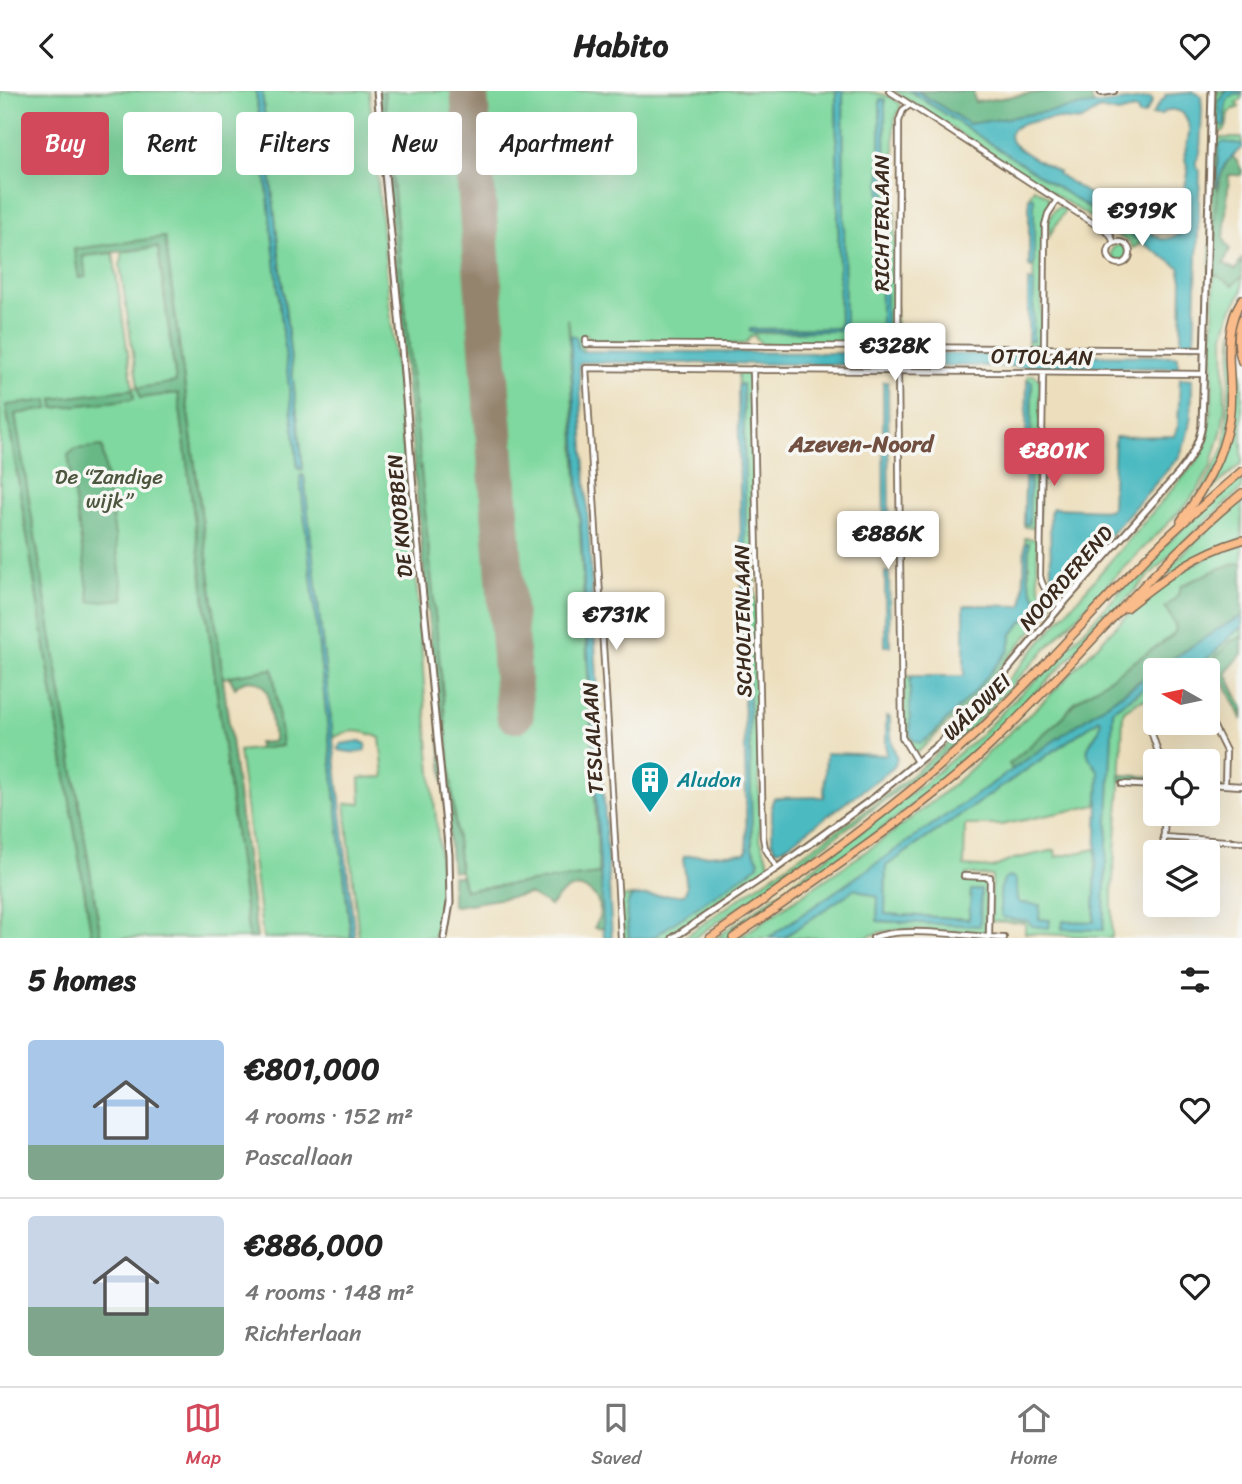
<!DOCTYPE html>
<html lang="en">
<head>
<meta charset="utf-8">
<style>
  body { margin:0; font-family:Sriracha,sans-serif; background:#f6f6f6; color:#222; height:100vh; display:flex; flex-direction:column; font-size:26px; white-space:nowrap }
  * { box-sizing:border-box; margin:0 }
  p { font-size:23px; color:#767676 }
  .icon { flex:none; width:38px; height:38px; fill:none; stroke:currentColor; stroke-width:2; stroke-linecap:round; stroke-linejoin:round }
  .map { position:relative; height:847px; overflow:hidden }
  .sheet { display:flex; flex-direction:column; background:#fff; flex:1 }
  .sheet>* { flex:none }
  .hud { position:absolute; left:21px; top:21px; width:700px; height:63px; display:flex; gap:14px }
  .needle { width:46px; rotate:279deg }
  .fabs { position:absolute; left:1143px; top:567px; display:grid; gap:14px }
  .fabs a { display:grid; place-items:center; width:77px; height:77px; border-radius:7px; background:#fff; box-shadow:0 7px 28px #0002; font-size:35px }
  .price { position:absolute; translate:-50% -60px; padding:0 16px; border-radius:7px; background:#fff; color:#222; font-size:23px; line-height:46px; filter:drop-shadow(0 2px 4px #0008) }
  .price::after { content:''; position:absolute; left:50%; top:42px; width:21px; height:16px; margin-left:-10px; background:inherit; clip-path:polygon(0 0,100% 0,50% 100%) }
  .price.active { background:#d1495b; color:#fff }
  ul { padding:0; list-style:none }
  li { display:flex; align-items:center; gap:21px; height:175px; padding:0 28px }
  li+li { border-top:2px solid #e0e0e0 }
  li span { display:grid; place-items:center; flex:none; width:196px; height:140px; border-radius:7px; color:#555 }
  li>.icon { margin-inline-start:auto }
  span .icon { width:84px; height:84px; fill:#fffc; stroke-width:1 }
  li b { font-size:30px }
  h2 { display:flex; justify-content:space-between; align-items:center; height:84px; padding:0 28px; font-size:30px }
  .pill { padding:0 24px; border-radius:7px; background:#fff; box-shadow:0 7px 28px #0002; font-size:24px; line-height:63px }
  .pill.active { background:#d1495b; color:#fff }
  header { display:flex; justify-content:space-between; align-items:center; height:91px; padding:0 28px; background:#fff; font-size:32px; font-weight:800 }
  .tab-bar { display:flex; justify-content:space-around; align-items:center; height:98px; border-top:2px solid #e0e0e0; background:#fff; font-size:19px; color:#767676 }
  .tab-bar a { display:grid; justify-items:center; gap:4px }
  .tab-bar .active { color:#d1495b }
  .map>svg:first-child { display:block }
  .green { fill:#7fd89f; stroke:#5d815e; stroke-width:2; fill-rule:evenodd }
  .forest { fill:#67b886; stroke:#517152; stroke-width:2 }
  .water { fill:#4bbac1; stroke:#437270; stroke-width:2 }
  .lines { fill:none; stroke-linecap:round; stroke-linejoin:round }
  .runway { stroke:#94846e; stroke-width:38 }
  .minor-casing { stroke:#796956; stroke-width:8 }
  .tertiary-casing { stroke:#796956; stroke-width:9 }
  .trunk-casing { stroke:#796956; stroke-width:10 }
  .minor { stroke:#fff; stroke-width:4.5 }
  .tertiary { stroke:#fff; stroke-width:5 }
  .trunk { stroke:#f9bc8a; stroke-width:7 }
  .labels { text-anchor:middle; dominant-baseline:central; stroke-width:7; stroke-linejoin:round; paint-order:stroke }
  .street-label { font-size:21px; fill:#3b2a1e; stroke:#f6f6f2 }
  .park-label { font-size:21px; fill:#4c563e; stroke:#f6f6f2 }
  .culture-label { font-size:21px; fill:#0d838f; stroke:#f6f6f2; text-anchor:start }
  .neighbourhood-label { font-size:23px; font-weight:bold; fill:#714f41; stroke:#f6f6f2 }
</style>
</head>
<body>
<header><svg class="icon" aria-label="back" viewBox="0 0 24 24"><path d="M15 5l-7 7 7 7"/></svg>Habito<svg class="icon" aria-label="heart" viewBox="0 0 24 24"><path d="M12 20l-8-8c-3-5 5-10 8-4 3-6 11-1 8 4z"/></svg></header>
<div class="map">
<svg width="1242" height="847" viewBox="0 0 1242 847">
  <rect width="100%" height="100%" fill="#f6f6f2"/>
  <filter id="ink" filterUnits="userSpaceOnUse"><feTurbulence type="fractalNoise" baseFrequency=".0143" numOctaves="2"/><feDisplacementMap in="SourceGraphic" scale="14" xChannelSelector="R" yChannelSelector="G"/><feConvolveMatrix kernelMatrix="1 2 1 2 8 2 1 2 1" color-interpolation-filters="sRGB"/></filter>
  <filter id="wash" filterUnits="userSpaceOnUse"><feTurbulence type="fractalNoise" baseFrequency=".00686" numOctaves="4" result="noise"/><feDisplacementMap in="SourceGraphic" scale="28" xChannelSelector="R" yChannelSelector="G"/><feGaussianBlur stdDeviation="1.57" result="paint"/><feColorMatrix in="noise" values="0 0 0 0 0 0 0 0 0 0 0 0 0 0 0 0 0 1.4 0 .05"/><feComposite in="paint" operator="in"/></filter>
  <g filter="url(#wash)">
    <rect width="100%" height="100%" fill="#eddfbd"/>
    <path class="green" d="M0,0H256L261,48H267L262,0H369L420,531C423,581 426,631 431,681C436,736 448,793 434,847H359L345,713L361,712L360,687L384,686L380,647C364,639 348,636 333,648L304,385L302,384L300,386L351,847H263L239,660L282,655L273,579L223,587L165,146L74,159L79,187L83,165L113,162L133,297L138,296L120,174L122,168V161L158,156L176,292L139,297L140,307L178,302L249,847H101L15,323L48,318L47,309L6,315L92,847H0ZM265,52H267L269,72L303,377L301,379L298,377L263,53ZM132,298L134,308L55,317L53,308Z
      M384,0H456L504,624L527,622L481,0H836L840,235L838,237L753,242L844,239L843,0C863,0 889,0 901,14L895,29L894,38L896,246L892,253H762L756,248V245H751L747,251L742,253L594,251L589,249L587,243L583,244V260H581L578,256L575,245H570L568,227L599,783L465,799L460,780ZM880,8H884L885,11L886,247Z
      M894,0H910L1142,151L1133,157L1130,152Z
      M1216,0H1226L1222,4L1225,34C1225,21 1222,0 1242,4V8L1236,12L1239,16L1236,18L1235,17L1228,22C1227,29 1229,38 1221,41L1215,38L1214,34Z
      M1219,47H1242V53L1222,52L1218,60L1215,94L1216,96L1217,95L1214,182L1232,194L1242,185V201L1231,219L1224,244L1225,315L1222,338L1211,375L1200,395L1187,413L1097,504L972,636L928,677L754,806L694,847H683L872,715L911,685L951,650L982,619L1201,365L1208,346L1212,308L1214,183L1210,182L1213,54L1216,48Z
      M1034,97L1047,105L1050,111L1043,131L1041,248L1038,254L1028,255V250L1033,249L1034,106H1029Z
      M1058,116L1066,118L1049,145C1049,134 1048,123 1058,116Z
      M1111 162a8 8 0 1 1 16 0a8 8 0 1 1-16 0Z
      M1233,239L1235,264L1242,284V372L1195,413L1225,355Z
      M738,281L746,282L750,288L751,294L760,747L769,773L767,777L666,847H652L758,774L759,770L752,757L743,295L741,293L738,295Z
      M1028,284H1034L1040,289V342L1036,347H1027L1026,343L1031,342L1032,290L1027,289Z
      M1026,353H1036L1040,357L1039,433L1035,437L1025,436L1024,433H1029L1030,356H1026Z
      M1242,386V398C1144,481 1064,579 970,666C895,734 809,789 727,847H716L785,798L923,693L977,647L1018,605L1044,582L1145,474L1182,438Z
      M1242,410V448L1155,490L1200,446Z
      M1025,447L1035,448L1038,450C1038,464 1035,483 1040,497C1044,505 1051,508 1053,516L965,616L918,661L913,662L905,648L904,586L912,585L910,590V641L912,648L921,652L933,643L975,600L1010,549L1012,543L1023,529L1035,527L1043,515L1032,499L1029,488V452H1025Z
      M1242,454V471L1218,478L1181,495C1180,504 1173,511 1165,516L1175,533L1176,539L1172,545L1075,611L1063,626L1010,673L1013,679L768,847H739C811,797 887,750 955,692C972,678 988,661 1005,646C1021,631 1037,617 1052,602C1110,544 1159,477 1242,454Z
      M1242,537V546L1231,550L1214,569L1220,582L1208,586V579H1176L1209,567L1230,545Z
      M1155,590V605L1137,611L1124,620L1123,625L1120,696L1112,801V847L1025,842V832L991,830L992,785L967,783L966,790L987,792L985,842L902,838L880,841L865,847H783L855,798L878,806V830L979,835L971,799L969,828L885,823L886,775L1100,628C1105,644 1091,643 1089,656C1086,670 1096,670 1099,681C1101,688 1098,706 1097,714L1001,734H965L964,775L992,777L1014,768L1055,759L1056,766L1096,758L1094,832L1064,830L1103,839L1113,619ZM1016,790L1017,809L1039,828L1001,824Z
      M632,805C623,815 628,834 629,847H623L620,806Z"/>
    <path class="forest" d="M379,0H384L460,780H452Z
      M917,0H973L975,11L1047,0H1087L1091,4L1093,14L969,33Z
      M1231,65L1237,70L1242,80L1241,84H1229L1224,148L1230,158L1224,173L1236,179L1242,167V185L1233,194L1214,183C1215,150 1210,90 1231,65Z
      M165,146L257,847H249L178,302L140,307L138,297L176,291L158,156L83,165L86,186L79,187L74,158Z
      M133,298L134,308L54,317L53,308Z
      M48,309L49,318L15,323L101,847H92L6,314Z
      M102,355L124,508L90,511L68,364L75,358Z
      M1242,471V525L1225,534L1155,579L1013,679L1009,673L1063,626L1075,611L1172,545L1176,539L1175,533L1165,516C1173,511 1180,505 1181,495L1218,478Z
      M1242,546V563L1226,582L1242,616V629L1213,569L1231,550Z
      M273,578L282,655L259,658L258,652L272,651L274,649L268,604C262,588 246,584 235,597L229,585Z
      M1120,684L1155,686V692L1120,690Z
      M599,783L604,793L606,838L594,837C597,832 600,826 600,820C600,804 582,791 567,799C560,802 555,810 550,815L529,803L456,815L452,814V785H461L465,799Z"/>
    <path class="water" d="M256,0H262L267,48L265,49H261Z
      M836,0H843L845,237L842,240L750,241V238L838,237L840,235Z
      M910,0H917L969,33L1082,15L1151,7L1152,11L1144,24H1138V20L1134,18L1118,22L1100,18C1094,21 1087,27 1081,29C1072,31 1062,27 1053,28C1042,29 1001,32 1012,51C1017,59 1049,76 1059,81L1058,83L1096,108H1102L1110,116L1161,148C1173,148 1180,144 1186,134C1184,124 1181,115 1182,105C1183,96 1189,88 1188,78C1187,72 1183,67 1185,61C1188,46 1193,39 1184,23C1177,19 1167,16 1161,24H1152L1162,9L1165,8V4L1194,1L1201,5L1202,19L1200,62L1196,70V75L1200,80L1194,254H1191L1187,251L1184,254H1181L1182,189L1179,176Z
      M1226,0H1242V4C1222,0 1225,21 1225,34L1223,36L1219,33V11Z
      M880,8H884L885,11L886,247H881Z
      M1222,51L1242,53V56L1225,73L1216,97L1219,54Z
      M262,52H267L269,72L303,378H298Z
      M1029,106H1034V173L1032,176L1029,175Z
      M1028,190L1034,191L1033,250H1028Z
      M570,245H575L577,248L578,256L581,260L1178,265V277L582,271L579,273L612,847H604Z
      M1180,287L1192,288C1192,316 1192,340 1179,366L1063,497L1058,499L1051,488L1050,423L1053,417L1109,419L1112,416L1115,346L1174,345L1178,335Z
      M1027,289L1032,290L1031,342L1026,343Z
      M883,291H888L889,456H884Z
      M741,293L743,294L752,757L759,770L758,775L652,847H629C628,834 623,815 632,805L682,804L685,802L687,797L683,768L685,765L744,762L747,760L738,295Z
      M1026,356H1031L1029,433H1024Z
      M302,384L304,385L355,847H351L300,386Z
      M1025,452H1029C1029,466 1025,485 1032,499C1035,507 1041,511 1043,519L1035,527L1023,530L1012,543L1009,559L975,600L933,643L921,652C913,651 912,649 910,641V590L912,585H964V515L967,514L1021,515L1023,513Z
      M885,481H889L890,555H885Z
      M1242,525V537C1229,543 1223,554 1213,563C1200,576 1174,579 1156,579L1218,538Z
      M1155,580V590L1113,619L1103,839L1062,838L1063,830L1094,831L1099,681C1096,676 1091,671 1089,666C1082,653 1101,646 1101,630L1100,628L886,775L885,823L969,828L971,799H981L980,835L877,830L878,806L855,798L783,847H768Z
      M886,625L890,626C890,634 890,642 892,650C893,661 901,667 893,677L785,756L779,759L775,758L772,751V712L774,707L824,706L826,662L886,664Z
      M360,650L366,653V659C359,663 347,661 339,659L338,657L341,653Z
      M1008,786H1013L1016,790L1017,809L1020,812L1040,814L1039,828L1050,829L1049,837L1032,835L1028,830L1005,827L1001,824C1001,812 996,793 1008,786Z"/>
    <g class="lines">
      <path class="runway" d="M469,0L515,623"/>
    </g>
  </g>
  <g filter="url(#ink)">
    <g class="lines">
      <defs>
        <path id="minor" d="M889,0L1110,143L1114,152
          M1100,0L1101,2L1114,0
          M910,14L903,19L899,30L898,280L902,646L917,671
          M1108 162a11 11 0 1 1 22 0a11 11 0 1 1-22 0Z
          M586,248V253L1203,259
          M1044,257L1045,134L1048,123L1057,109
          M753,278L763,746L765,757L777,777
          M1043,282L1040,485C1043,499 1051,506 1061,515
          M1208,624L1226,660L1225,694
          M1160,632L1155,633L1151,640L1161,670
          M1122,693L1155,695
          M1208,693L1242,695
          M1163,746L1242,751
          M1163,761L1165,723
          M964,785L990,786L989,847
          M621,847L586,277L1203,283
          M873,847C902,834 970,846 1004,847"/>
        <path id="tertiary" d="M377,0L402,257L416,436L449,764L450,812L444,847
          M673,847L777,777L876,705L940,652L984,607L1061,515L1178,383C1190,368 1199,354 1202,334L1212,0"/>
        <path id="trunk" d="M1242,228C1237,242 1237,256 1242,271
          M1181,430C1203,399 1223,368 1229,329C1236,288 1218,246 1242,208
          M1126,517C1164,487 1194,463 1242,449
          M710,847C804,781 898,716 982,637C1033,588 1080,535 1129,484C1165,447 1203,413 1242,380
          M733,847C780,815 826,783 872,750C909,723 946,695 980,664C1070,580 1146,481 1242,402"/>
      </defs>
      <use href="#minor" class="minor-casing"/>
      <use href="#tertiary" class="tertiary-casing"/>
      <use href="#trunk" class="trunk-casing"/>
      <use href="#minor" class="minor"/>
      <use href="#tertiary" class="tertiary"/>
      <use href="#trunk" class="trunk"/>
    </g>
  </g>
  <defs>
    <symbol id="building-pin" viewBox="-11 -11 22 30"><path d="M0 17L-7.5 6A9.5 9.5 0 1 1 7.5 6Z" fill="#0f9aa8" stroke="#f6f6f2"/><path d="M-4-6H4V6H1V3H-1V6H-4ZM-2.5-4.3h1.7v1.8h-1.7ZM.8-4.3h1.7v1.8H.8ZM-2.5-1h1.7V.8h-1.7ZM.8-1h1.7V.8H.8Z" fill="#fff"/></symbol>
  </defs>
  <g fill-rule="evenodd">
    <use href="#building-pin" x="628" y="667" width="44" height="60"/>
  </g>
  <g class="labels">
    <g class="street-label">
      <text transform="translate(882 132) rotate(-90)">RICHTERLAAN</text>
      <text transform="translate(1042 266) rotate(1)">OTTOLAAN</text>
      <text transform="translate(400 425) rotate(-95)">DE KNOBBEN</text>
      <text transform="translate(1066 487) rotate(-49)">NOORDEREND</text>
      <text transform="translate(743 530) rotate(-91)">SCHOLTENLAAN</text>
      <text transform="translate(977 616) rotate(-44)">WÂLDWEI</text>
      <text transform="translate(593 647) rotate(-93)">TESLALAAN</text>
    </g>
    <g class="park-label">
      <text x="109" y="386">De “Zandige<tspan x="109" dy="24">wijk”</tspan></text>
    </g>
    <g class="culture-label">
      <text x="677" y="689">Aludon</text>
    </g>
    <g class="neighbourhood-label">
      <text x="861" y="353">Azeven-Noord</text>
    </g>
  </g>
</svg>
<div class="fabs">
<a><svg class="needle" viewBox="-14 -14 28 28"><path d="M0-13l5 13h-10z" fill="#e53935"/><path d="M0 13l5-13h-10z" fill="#767676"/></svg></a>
<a><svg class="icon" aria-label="locate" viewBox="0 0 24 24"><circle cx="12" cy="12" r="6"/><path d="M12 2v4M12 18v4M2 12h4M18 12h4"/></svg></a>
<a><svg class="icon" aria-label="layers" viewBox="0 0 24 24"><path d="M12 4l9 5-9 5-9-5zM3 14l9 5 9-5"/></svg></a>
</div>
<b class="price" style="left:1142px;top:157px">€919K</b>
<b class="price" style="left:895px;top:292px">€328K</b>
<b class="price active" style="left:1054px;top:397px">€801K</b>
<b class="price" style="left:888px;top:480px">€886K</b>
<b class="price" style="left:616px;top:561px">€731K</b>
<div class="hud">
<a class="pill active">Buy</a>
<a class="pill">Rent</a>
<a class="pill">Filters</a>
<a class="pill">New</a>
<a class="pill">Apartment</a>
</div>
</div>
<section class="sheet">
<h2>5 homes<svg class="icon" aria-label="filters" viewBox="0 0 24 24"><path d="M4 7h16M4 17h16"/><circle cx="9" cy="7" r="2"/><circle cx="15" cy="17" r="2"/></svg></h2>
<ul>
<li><span style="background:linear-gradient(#a9c7e8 75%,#7fa58c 0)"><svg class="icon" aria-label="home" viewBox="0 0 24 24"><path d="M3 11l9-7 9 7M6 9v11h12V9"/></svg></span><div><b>€801,000</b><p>4 rooms · 152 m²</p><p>Pascallaan</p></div><svg class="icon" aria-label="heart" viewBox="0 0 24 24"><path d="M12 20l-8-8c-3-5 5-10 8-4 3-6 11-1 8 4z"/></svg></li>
<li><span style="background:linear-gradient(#c9d6e8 65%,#7fa58c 0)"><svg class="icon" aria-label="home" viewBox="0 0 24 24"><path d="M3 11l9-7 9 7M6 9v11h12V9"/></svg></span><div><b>€886,000</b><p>4 rooms · 148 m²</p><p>Richterlaan</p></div><svg class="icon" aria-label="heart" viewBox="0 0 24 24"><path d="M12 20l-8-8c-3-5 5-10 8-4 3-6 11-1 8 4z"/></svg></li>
</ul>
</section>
<nav class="tab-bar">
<a class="active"><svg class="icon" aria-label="map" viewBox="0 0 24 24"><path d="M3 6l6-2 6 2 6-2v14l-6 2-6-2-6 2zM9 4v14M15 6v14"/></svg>Map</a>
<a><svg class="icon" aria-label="saved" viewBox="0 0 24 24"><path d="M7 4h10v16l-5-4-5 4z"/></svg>Saved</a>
<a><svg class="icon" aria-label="home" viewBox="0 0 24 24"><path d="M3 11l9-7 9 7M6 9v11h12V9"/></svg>Home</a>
</nav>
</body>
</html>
